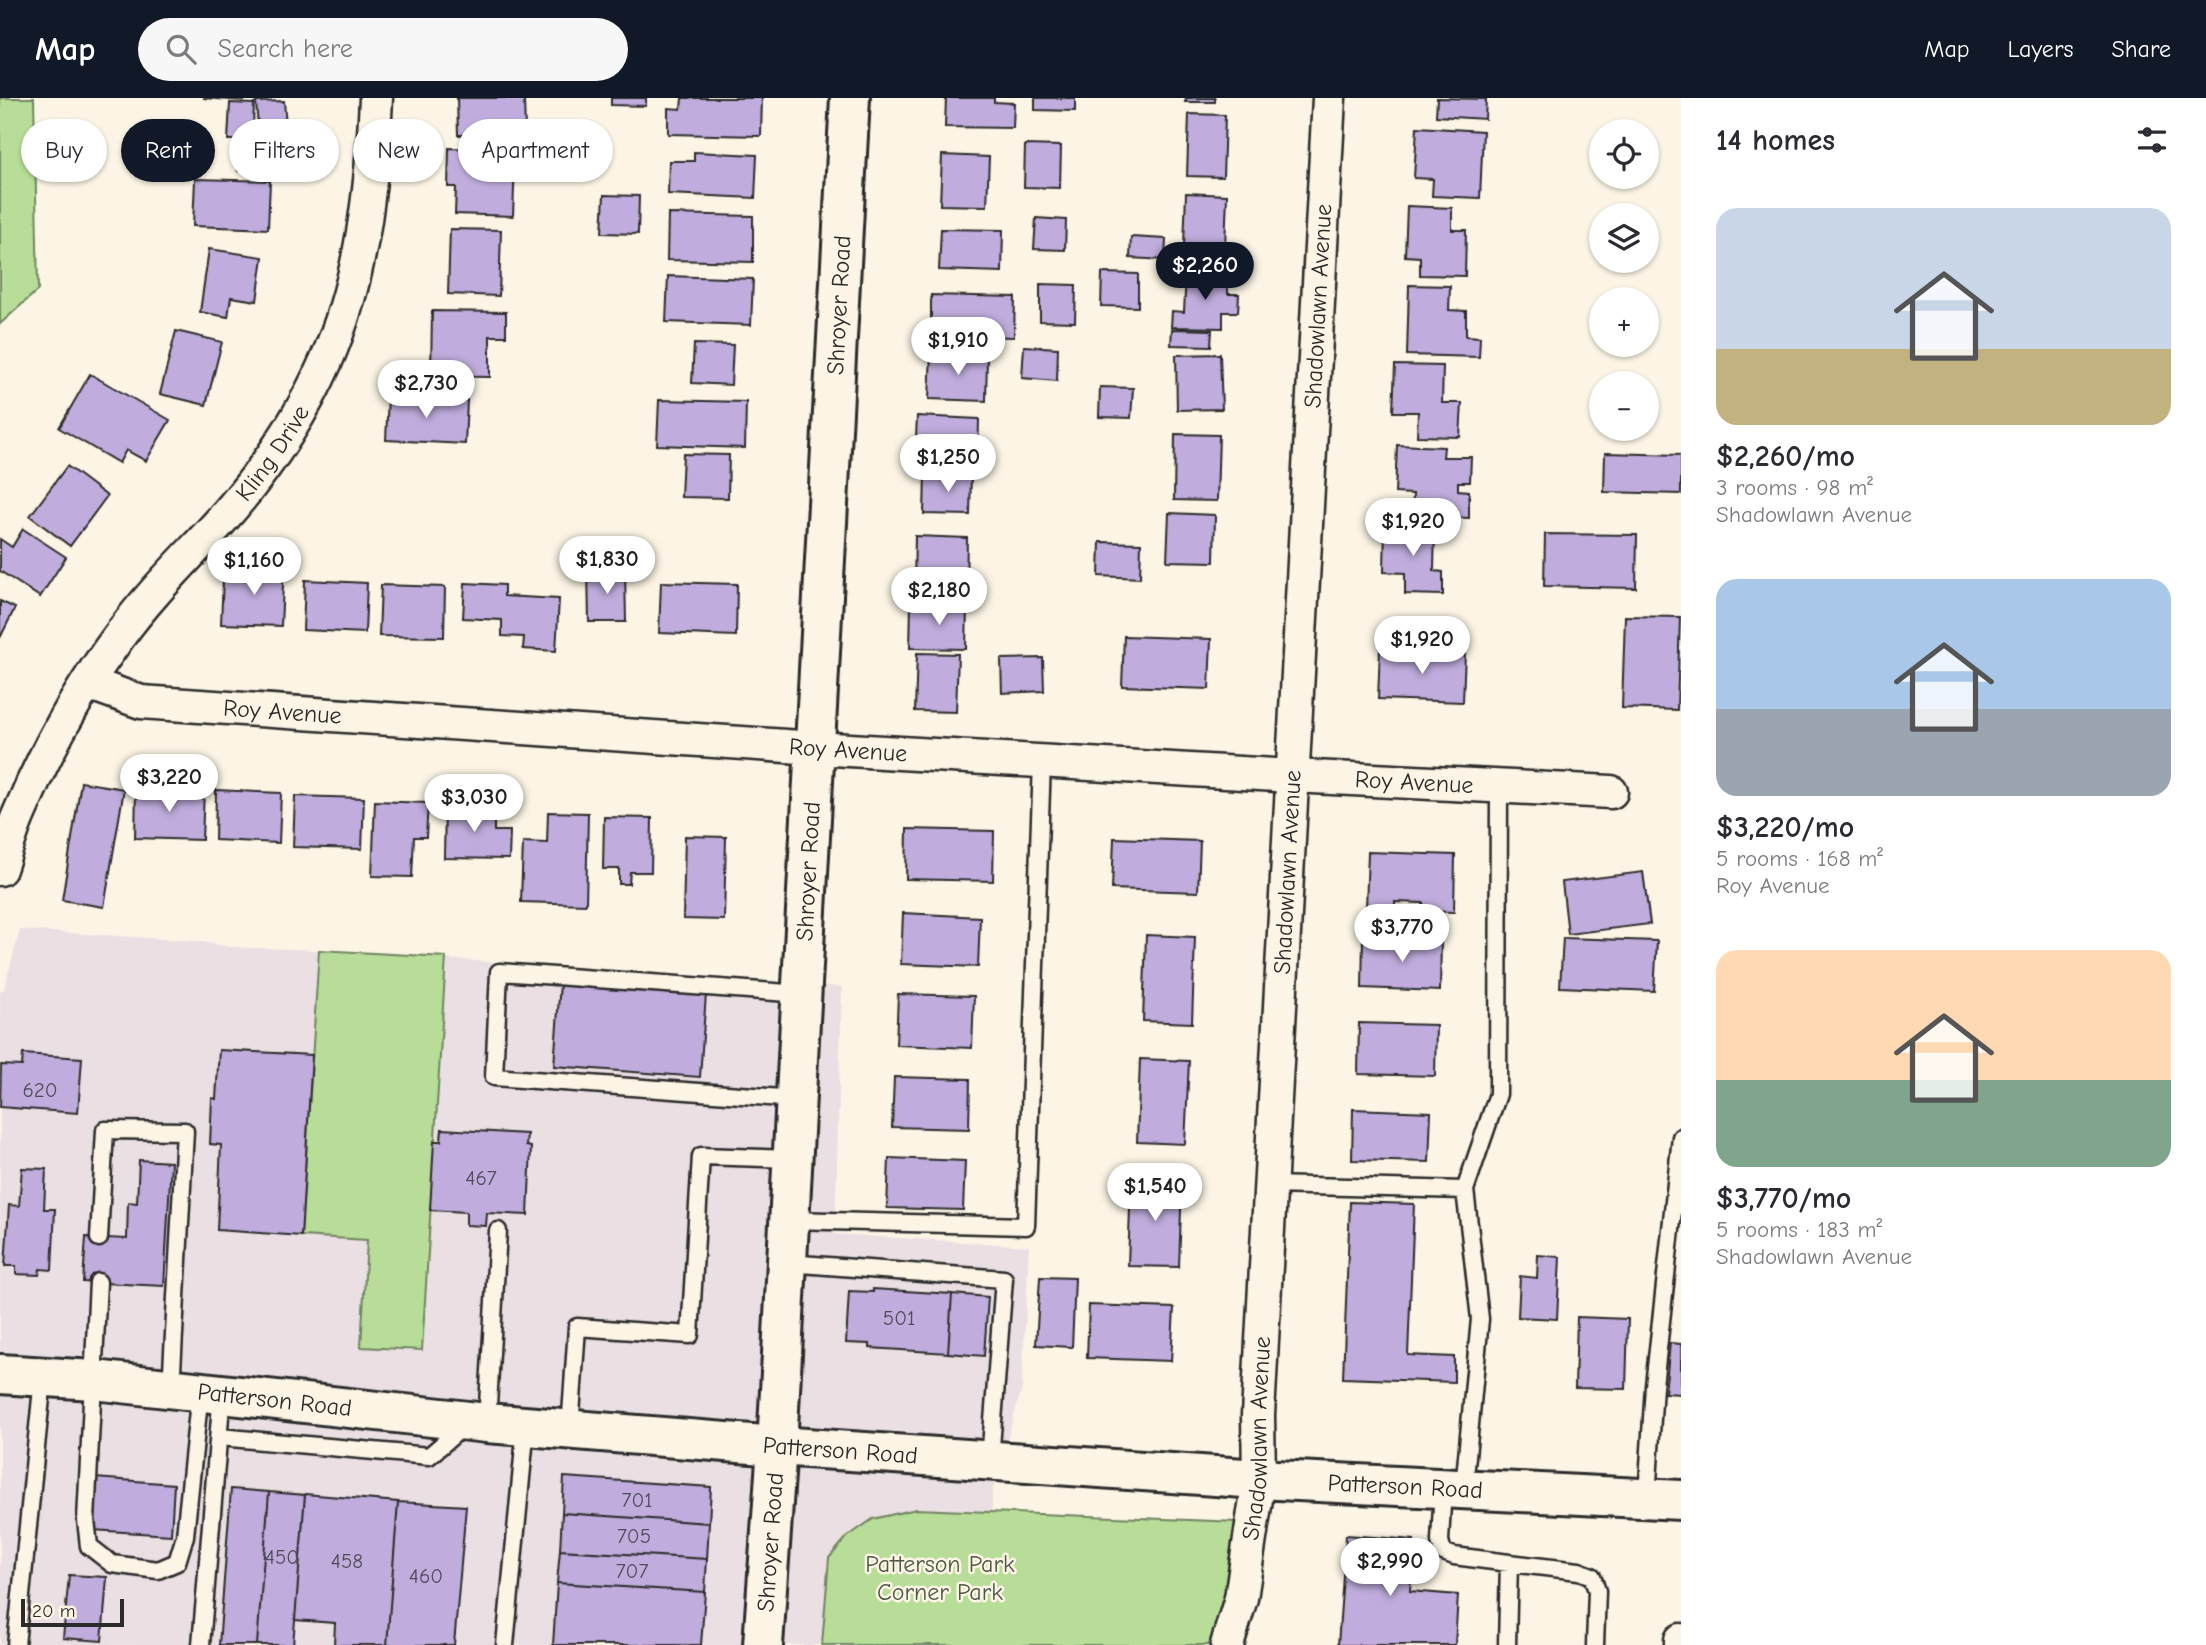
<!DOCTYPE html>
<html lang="en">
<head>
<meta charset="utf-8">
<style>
  body { margin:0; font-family:"Comic Neue",sans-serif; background:#f7f7f7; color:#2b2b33; height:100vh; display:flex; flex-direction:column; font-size:26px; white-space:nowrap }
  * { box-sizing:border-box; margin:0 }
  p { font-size:23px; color:#7c7c81 }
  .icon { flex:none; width:38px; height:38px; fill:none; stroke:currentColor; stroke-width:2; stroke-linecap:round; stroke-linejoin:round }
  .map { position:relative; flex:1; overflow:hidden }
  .drawer { display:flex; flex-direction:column; background:#fff; width:525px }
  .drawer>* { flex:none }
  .banner { position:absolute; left:21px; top:21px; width:665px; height:63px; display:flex; gap:14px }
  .buttons { position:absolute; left:1589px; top:21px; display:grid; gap:14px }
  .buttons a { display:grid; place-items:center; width:70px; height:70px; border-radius:50%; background:#fff; box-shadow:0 2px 5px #0004; font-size:35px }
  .scale { position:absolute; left:21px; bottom:18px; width:103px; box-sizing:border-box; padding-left:7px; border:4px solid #2b2b2b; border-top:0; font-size:19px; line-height:24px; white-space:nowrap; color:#2b2b2b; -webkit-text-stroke:5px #fcf5e5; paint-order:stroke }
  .price { position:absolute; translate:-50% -60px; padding:0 16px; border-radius:24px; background:#fff; color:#222; font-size:23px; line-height:46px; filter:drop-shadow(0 2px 4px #0008) }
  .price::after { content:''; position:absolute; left:50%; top:42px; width:21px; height:16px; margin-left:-10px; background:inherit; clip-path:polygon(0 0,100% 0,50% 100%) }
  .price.active { background:#111827; color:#fff }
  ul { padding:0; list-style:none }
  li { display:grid; align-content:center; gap:14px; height:371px; padding:0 35px }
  li span { display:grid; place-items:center; height:217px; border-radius:21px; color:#555 }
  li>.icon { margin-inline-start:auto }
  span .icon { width:126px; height:126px; fill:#fffc; stroke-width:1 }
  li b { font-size:30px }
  h2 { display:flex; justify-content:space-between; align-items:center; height:84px; padding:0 35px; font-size:30px }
  .chip { padding:0 24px; border-radius:32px; background:#fff; box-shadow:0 2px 5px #0004; font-size:24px; line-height:63px }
  .chip.active { background:#111827; color:#fff }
  header { display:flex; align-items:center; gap:42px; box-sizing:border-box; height:98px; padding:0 35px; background:#111827; color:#fff }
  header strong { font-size:33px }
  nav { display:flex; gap:38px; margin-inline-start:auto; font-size:24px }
  .search { width:490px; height:63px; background:#f7f7f7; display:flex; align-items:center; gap:18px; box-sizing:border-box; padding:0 24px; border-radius:38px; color:#7c7c81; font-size:26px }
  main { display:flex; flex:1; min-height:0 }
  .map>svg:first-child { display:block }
  .built { fill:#eadfe3 }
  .green { fill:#b7dd98; stroke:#718462; stroke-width:2 }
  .building { fill:#c0addd; stroke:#2b2b2b; stroke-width:2 }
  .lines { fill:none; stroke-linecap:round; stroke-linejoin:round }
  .lane-casing { stroke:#2b2b2b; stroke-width:21 }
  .street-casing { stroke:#2b2b2b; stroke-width:37 }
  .secondary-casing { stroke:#2b2b2b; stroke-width:44 }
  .lane { stroke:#fcf5e5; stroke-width:16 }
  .street { stroke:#fcf5e5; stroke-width:32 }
  .secondary { stroke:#fcf5e5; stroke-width:38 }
  .labels { text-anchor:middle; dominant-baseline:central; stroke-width:5; stroke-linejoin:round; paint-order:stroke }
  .number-label { font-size:21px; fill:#504c58 }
  .street-label { font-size:24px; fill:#2b2b2b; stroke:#fcf5e5 }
  .park-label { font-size:24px; fill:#4e5846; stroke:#fcf5e5 }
</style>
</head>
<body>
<header>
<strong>Map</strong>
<div class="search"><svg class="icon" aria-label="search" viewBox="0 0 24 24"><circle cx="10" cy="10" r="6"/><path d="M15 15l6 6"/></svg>Search here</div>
<nav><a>Map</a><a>Layers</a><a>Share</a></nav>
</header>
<main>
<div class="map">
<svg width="1681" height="1547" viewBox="0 0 1681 1547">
  <rect width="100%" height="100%" fill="#fcf5e5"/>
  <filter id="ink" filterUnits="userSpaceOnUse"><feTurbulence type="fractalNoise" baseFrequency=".0143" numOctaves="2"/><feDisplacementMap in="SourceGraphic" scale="14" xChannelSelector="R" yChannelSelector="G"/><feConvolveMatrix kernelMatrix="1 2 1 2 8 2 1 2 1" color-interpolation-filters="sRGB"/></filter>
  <g filter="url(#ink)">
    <path class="built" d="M20,832L197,843L230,849L319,852L842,889L835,1136L1029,1148L1022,1290L992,1395V1414L916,1411L873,1421L847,1439L829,1460L822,1547H0V894L4,891Z"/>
    <path class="green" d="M0,0H34L38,192L0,226Z
      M319,852L446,859L422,1252L361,1249L367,1142L301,1138Z
      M916,1411L1238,1424L1227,1497L1211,1547H822L829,1460L847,1439L873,1421Z"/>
    <path class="building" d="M203,0H244V3Z
      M457,0H524L525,35L458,37Z
      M611,0H646V8L611,7Z
      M682,0H762L761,38L668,36V10L681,11Z
      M946,0H994V4L1014,5L1013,30L945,29Z
      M1035,0H1075V13L1035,12Z
      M1186,0H1215V4H1185Z
      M1437,0L1486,1L1485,21L1436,18Z
      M284,3L286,28L258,29L256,4Z
      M230,5L254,6L253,29L299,32L297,75L238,73L240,42H228Z
      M1189,16L1225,17L1223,79L1187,78Z
      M1417,29L1483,33L1480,100L1432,98L1433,81L1414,80Z
      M1025,47L1061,48L1060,90L1024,89Z
      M449,50L499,52V60L515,61L513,118L455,116L456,89H448Z
      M694,54L757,57L755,100L668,96L669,63H694Z
      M942,57L989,59L987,108L940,107Z
      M195,81L270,83L268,131L193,128Z
      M1186,95L1227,97L1225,149L1184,147Z
      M604,97L639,98L638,136L602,135Z
      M1407,108L1452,110V132H1466L1465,178L1420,177V159L1405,158Z
      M668,116L753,118V164L667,162Z
      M1036,120L1066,122L1065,152L1034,151Z
      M450,131L501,132L499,198L448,196Z
      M941,131L1003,132L1002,174L939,172Z
      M1131,139L1166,141L1165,162L1130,160Z
      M209,151L263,159L257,203L231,199L228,219L200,214Z
      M1102,175L1138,176V209L1101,208Z
      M1186,175L1228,177V196H1239L1238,214H1223V230L1171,229L1172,213L1184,214Z
      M668,178L753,181L751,227L666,224Z
      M1040,186L1076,187L1075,224L1040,223Z
      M1409,187L1450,188L1449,212L1466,213V238L1480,239L1479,259L1407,257Z
      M931,197L1015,199L1014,239L931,237Z
      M432,213L506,214V238H490V279L431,278Z
      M1172,231L1212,232L1211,248L1171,247Z
      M176,233L222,244L206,307L160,296Z
      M694,246L733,247L731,287L692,285Z
      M1024,248L1058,250L1057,283L1022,280Z
      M931,255L987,258L986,303L929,301Z
      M1220,256L1222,311L1177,312L1176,257Z
      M1395,267L1443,268L1442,305H1462L1460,339L1417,338L1418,314H1393Z
      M90,276L170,322L146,363L126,352L119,365L59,330Z
      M1100,289L1133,290L1131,320L1099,319Z
      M388,298L467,302L465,346L386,342Z
      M659,302L746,304L745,350L657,347Z
      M917,318L979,321L978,363L915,361Z
      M1175,336L1219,337L1217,403L1174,402Z
      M1397,347L1444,349L1443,359H1471L1470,384H1458V392L1469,393V420L1412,418L1413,396L1395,395Z
      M1605,355L1681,357V396L1604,394Z
      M683,356L729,357L728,400L681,399Z
      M67,368L107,398L70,448L30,418Z
      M925,375L971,376L970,417L924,416Z
      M1169,415L1215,417L1214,464L1167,463Z
      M1385,427L1435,428L1434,473L1443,474V497L1405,496V475L1384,474Z
      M23,431L66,459L40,499L0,473V441L12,449Z
      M1545,436L1637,437L1636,490L1544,488Z
      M915,438L967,440L966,489L914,487Z
      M1100,444L1141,445L1140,480L1099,478Z
      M246,465L284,466L281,528L221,526L223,480L245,481Z
      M625,471L626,524H589L588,472Z
      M305,482L367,485L365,535L303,532Z
      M661,484L737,486L736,538L659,535Z
      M465,485L504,487V498L559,501L556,553L523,551L524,539L502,538V522L463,520Z
      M381,487L445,489L444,539L379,538Z
      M0,503L15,510L0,540Z
      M911,507L967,508L966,551L910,550Z
      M1625,518L1680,519L1677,612L1622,610Z
      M1124,538L1211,541L1209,591L1122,588Z
      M1380,551L1465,554L1463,604L1378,601Z
      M917,555L958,556L956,614L915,613Z
      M1043,560L1044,593L1002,595L1001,561Z
      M81,684L124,691L104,809L62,802Z
      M136,690L204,692L202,742L135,740Z
      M216,692L281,695L279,745L215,742Z
      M295,698L364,700L362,751L293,749Z
      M375,703L428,705L426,739H414L412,779L372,778Z
      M445,708L494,709V733H510L509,761L444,760Z
      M548,714L588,715L586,806L521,804L523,744L547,745Z
      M604,719L652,720L651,774H630L629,786H619V771H603Z
      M907,731L994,733L993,783L906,781Z
      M685,738L726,739L724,822L683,821Z
      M1114,740L1200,743L1198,794L1112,791Z
      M1368,754L1455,757L1454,814L1423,813V805L1395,804V813L1366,811Z
      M1643,774L1650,826L1568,836L1562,784Z
      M903,815L980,819L978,869L901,866Z
      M1146,837L1195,839L1192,925L1143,923Z
      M1363,840L1441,842L1440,893L1362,890Z
      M1563,840L1657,843L1654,893L1560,889Z
      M560,885L706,896L700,979L554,968Z
      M898,896L974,898L972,950L896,947Z
      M1359,925L1436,927L1435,978L1358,976Z
      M219,952L312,957L301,1138L217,1132L221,1047L210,1046L212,1000L216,1001Z
      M23,956L82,960L78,1015L0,1009L1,967L22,968Z
      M1140,961L1189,963L1185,1046L1137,1044Z
      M894,979L970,981L969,1031L892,1029Z
      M1353,1011L1431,1014L1429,1064L1352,1062Z
      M442,1031L527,1036L526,1048L531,1049L528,1117L487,1115L486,1128L466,1127V1114L430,1112L434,1043H441Z
      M889,1060L965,1063L963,1112L887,1110Z
      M139,1062L171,1064L164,1188L83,1184L86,1139L127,1141L128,1104L137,1105Z
      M22,1070L46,1071L44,1111H55L52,1172L40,1171L39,1177L16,1176V1168H5L9,1107L19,1108Z
      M1131,1081L1182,1083L1179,1169L1128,1168Z
      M1350,1104L1414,1106L1408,1257L1454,1259V1284L1343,1280Z
      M1538,1157L1560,1159L1557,1221L1518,1219L1520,1178L1537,1180Z
      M1040,1179L1075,1180L1072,1249L1036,1247Z
      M873,1191L952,1196L948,1255L870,1250V1246L846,1245L849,1193L873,1194Z
      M952,1196L988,1199L984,1258L948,1255Z
      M1089,1207L1174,1210L1171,1263L1087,1260Z
      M1577,1219L1628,1221L1626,1291L1575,1290Z
      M1670,1245L1681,1246V1296L1665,1295Z
      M564,1379L711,1389L709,1425L562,1415Z
      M95,1380L174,1386L171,1437L92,1432Z
      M231,1391L269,1394L257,1547H219Z
      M269,1394L305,1397L293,1547H257Z
      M305,1396L398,1404L387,1547H334L335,1525L295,1522Z
      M398,1404L466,1408L454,1547H387Z
      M562,1415L709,1425L707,1461L560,1452Z
      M1346,1437L1414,1442L1410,1493L1458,1497L1455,1547H1338Z
      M560,1452L707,1461L705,1494L557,1485Z
      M69,1477L107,1479L102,1543L63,1540Z
      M557,1485L705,1494L701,1547H553Z"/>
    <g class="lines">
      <defs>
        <path id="lane" d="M796,1001L494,979L499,874L802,896
          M1270,1087L1465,1092
          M789,1122L1026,1128L1042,663
          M99,1140L105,1032L185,1033L171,1291
          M787,1165L1004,1181L990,1362
          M98,1184L86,1422L89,1448L112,1466L158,1472L177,1464L185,1438L200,1293
          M487,1325L498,1133
          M570,1332L577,1229L690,1237L701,1058L793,1061
          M219,1339L429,1358L466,1326
          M1443,1389L1440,1443L1443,1454L1454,1458L1509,1465L1507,1547
          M1464,1390L1480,1221L1465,1092L1498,996L1499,688
          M1647,1400L1654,1288L1681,1039
          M1509,1465L1579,1473L1592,1478L1597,1493L1595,1547
          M16,1547L43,1280
          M201,1547L222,1295
          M505,1547L526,1328"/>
        <g id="street">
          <path id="s1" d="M88,585L141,604L815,650L1293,678L1611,694"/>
          <path id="s2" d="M0,771C6,753 11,734 19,716C45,654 80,591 120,537C149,497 185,462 218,426C261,378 300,322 326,263C362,181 372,90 376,0"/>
          <path id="s3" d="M1227,1547L1241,1500L1259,1381L1258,1317L1329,0"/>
          <path d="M1681,1547V1542"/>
        </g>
        <g id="secondary">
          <path id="s4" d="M0,1276L94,1282L487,1325L777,1348L1259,1381L1681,1402"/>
          <path id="s5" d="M763,1547L777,1348L850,0"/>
        </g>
      </defs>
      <use href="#lane" class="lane-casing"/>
      <use href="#street" class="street-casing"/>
      <use href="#secondary" class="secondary-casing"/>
      <use href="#lane" class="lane"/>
      <use href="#street" class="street"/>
      <use href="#secondary" class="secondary"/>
    </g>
  </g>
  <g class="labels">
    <g class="number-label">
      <text x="40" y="992">620</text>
      <text x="481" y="1080">467</text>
      <text x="899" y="1220">501</text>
      <text x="637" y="1402">701</text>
      <text x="634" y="1438">705</text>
      <text x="282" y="1459">450</text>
      <text x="347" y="1463">458</text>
      <text x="632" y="1473">707</text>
      <text x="426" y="1478">460</text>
    </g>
    <g class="street-label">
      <text stroke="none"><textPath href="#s5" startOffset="1342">Shroyer Road</textPath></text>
      <text stroke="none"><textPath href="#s3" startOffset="1344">Shadowlawn Avenue</textPath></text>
      <text stroke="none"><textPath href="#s2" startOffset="502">Kling Drive</textPath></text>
      <text stroke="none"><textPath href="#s1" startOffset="198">Roy Avenue</textPath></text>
      <text stroke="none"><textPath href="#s1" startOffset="765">Roy Avenue</textPath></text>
      <text stroke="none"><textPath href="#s1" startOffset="1332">Roy Avenue</textPath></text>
      <text stroke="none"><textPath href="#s5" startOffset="775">Shroyer Road</textPath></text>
      <text stroke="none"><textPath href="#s3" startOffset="777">Shadowlawn Avenue</textPath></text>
      <text stroke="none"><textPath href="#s4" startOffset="276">Patterson Road</textPath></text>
      <text stroke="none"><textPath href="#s3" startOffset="210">Shadowlawn Avenue</textPath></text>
      <text stroke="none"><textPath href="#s4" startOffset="844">Patterson Road</textPath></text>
      <text stroke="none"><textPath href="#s4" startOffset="1410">Patterson Road</textPath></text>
      <text stroke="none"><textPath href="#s5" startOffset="103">Shroyer Road</textPath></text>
    </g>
    <g class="park-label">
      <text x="940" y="1466">Patterson Park<tspan x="940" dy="28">Corner Park</tspan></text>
    </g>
  </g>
</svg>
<div class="buttons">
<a><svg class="icon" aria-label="locate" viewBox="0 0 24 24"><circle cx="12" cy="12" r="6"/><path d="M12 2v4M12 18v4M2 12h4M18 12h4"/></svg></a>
<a><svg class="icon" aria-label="layers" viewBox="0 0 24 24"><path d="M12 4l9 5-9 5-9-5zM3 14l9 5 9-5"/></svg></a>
<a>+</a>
<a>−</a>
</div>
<div class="scale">20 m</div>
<b class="price active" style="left:1205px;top:204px">$2,260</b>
<b class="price" style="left:958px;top:279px">$1,910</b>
<b class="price" style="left:426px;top:322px">$2,730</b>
<b class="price" style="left:948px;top:396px">$1,250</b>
<b class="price" style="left:1413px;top:460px">$1,920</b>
<b class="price" style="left:607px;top:498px">$1,830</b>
<b class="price" style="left:254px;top:499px">$1,160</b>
<b class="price" style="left:939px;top:529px">$2,180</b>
<b class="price" style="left:1422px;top:578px">$1,920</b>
<b class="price" style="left:169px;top:716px">$3,220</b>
<b class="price" style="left:474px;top:736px">$3,030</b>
<b class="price" style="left:1402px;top:866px">$3,770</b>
<b class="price" style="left:1155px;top:1125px">$1,540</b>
<b class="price" style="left:1390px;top:1500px">$2,990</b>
<div class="banner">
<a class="chip">Buy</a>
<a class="chip active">Rent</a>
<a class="chip">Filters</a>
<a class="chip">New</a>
<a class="chip">Apartment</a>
</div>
</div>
<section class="drawer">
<h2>14 homes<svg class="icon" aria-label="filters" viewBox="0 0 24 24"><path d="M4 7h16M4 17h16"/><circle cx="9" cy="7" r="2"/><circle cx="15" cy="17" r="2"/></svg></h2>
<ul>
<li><span style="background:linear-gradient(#c9d6e8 65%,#c2b280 0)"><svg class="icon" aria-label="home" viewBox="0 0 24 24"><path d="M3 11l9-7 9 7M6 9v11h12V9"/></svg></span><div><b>$2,260/mo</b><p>3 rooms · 98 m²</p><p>Shadowlawn Avenue</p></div></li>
<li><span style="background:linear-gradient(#a9c7e8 60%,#9aa5b1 0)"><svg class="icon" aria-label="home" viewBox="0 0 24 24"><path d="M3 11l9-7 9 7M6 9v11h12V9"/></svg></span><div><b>$3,220/mo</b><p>5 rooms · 168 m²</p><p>Roy Avenue</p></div></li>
<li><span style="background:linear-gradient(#ffd9b3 60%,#7fa58c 0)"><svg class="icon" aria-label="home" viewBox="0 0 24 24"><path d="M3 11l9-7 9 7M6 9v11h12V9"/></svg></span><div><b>$3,770/mo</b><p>5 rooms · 183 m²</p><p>Shadowlawn Avenue</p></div></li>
</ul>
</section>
</main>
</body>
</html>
